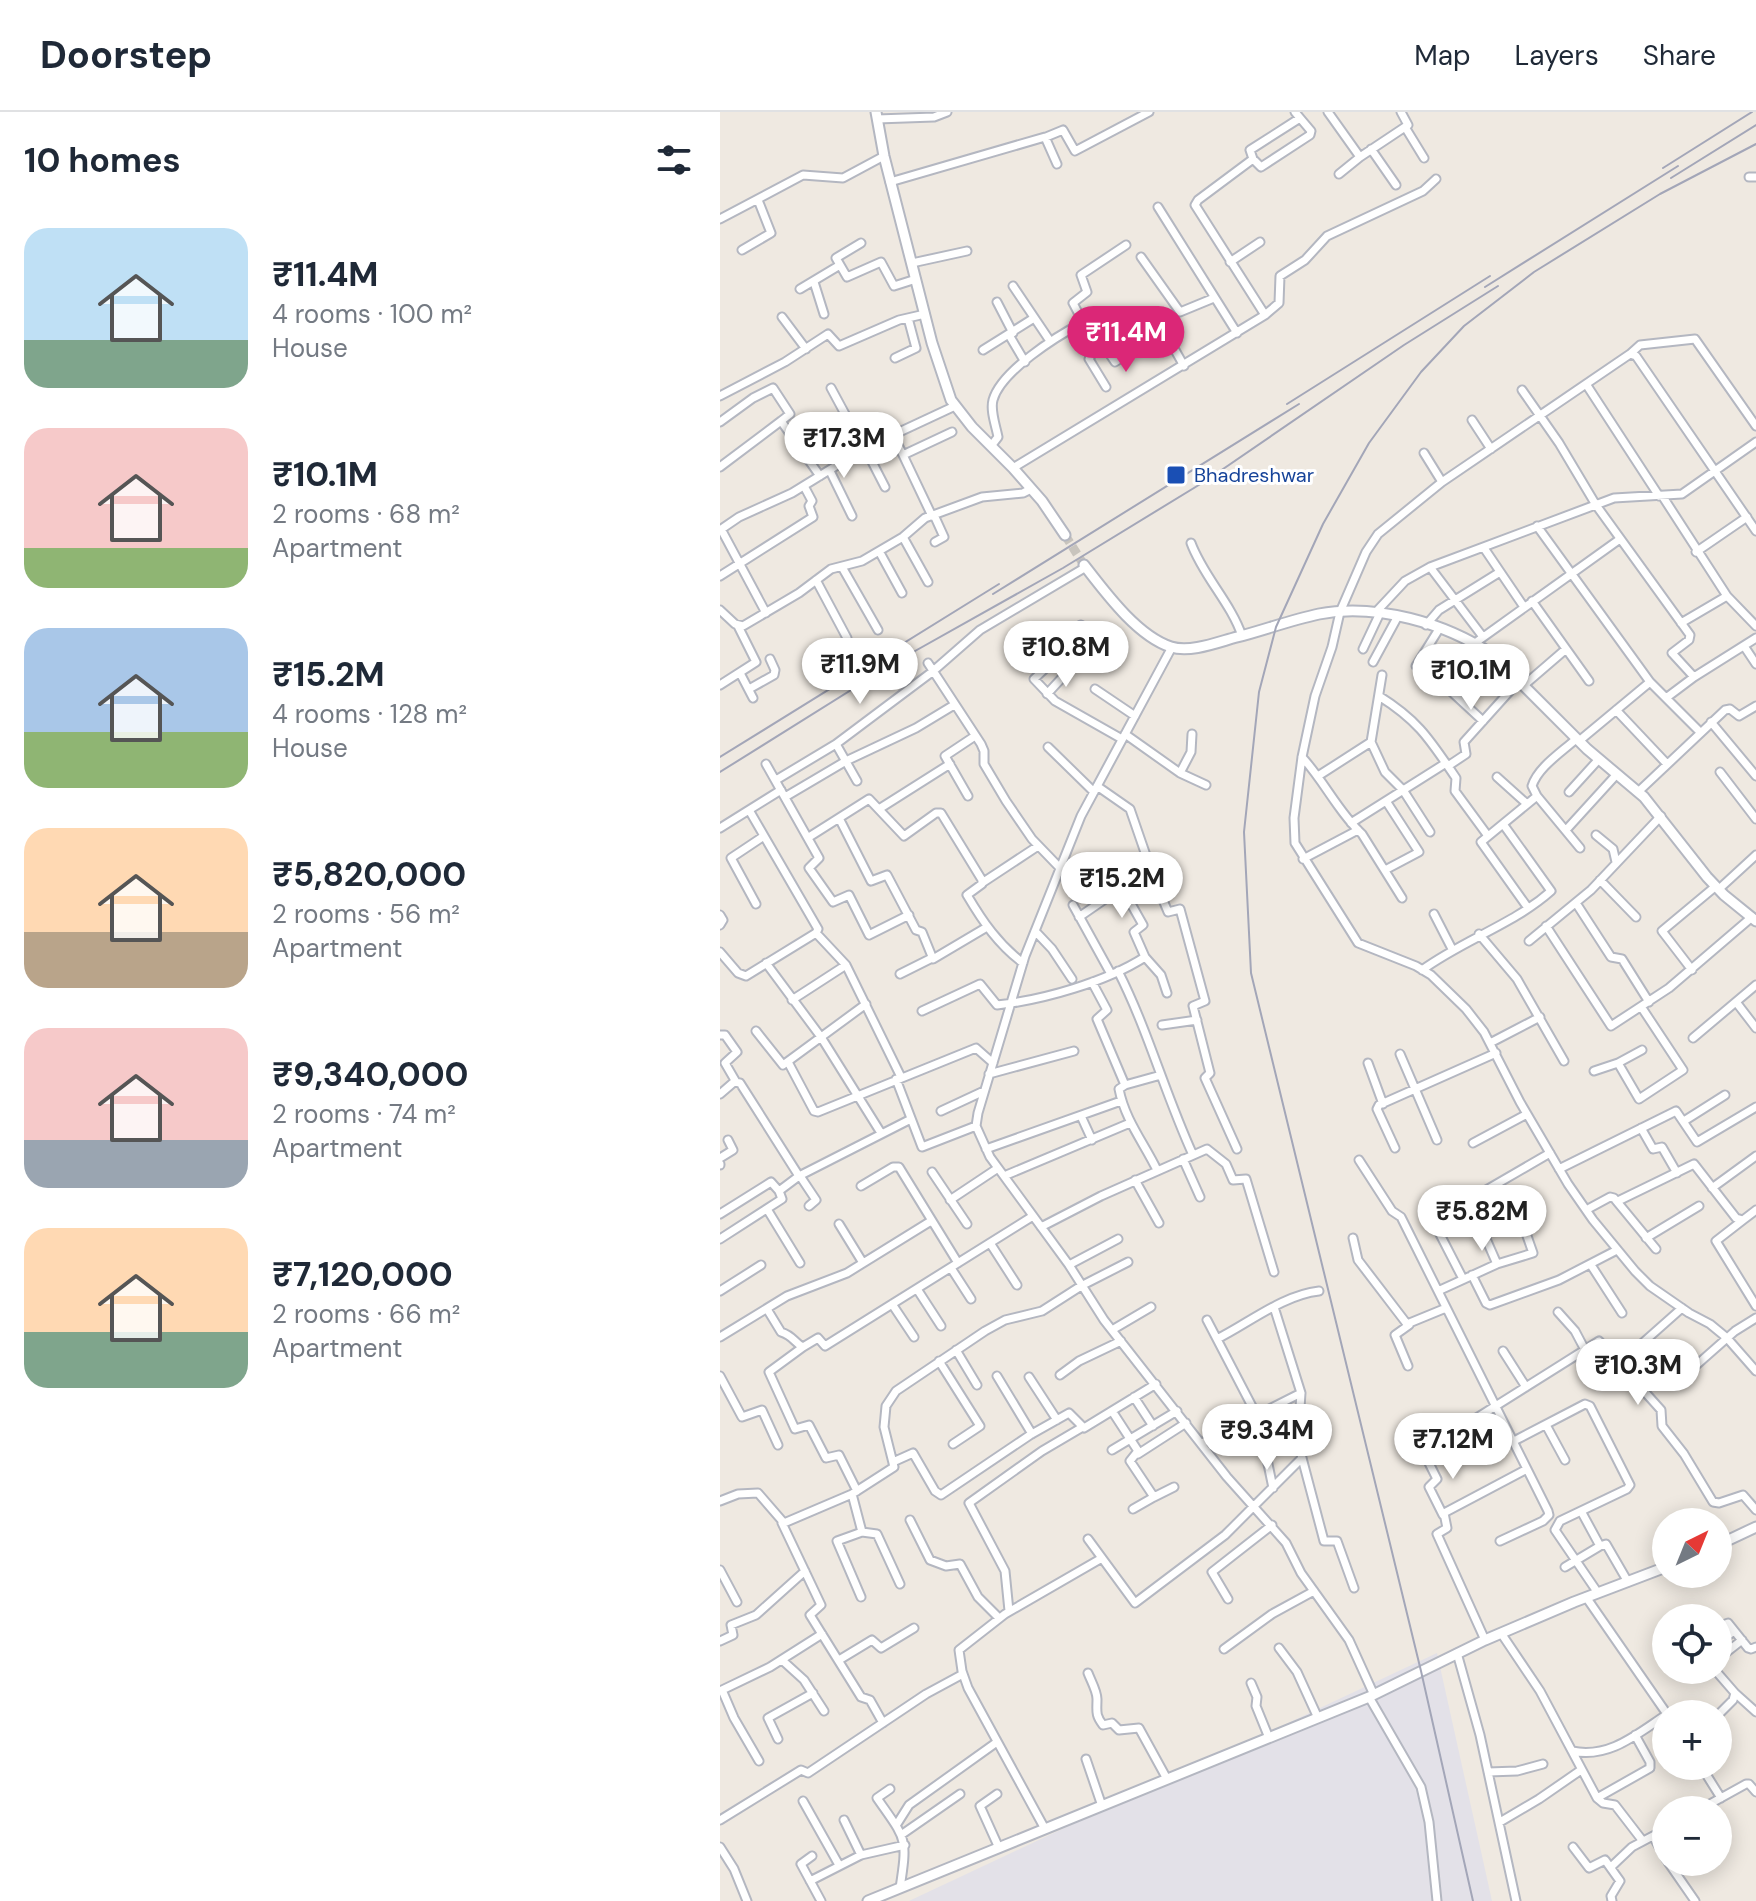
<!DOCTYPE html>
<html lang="en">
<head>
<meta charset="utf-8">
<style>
  body { margin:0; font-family:"DM Sans",sans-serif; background:#f2f2f3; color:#1f2937; height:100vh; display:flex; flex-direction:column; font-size:30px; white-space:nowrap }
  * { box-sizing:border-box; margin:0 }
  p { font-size:26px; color:#747a83 }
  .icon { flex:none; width:44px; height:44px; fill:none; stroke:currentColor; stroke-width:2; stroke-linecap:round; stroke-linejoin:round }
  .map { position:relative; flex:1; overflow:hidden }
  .side { display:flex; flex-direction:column; background:#fff; width:720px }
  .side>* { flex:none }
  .needle { width:52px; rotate:43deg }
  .tools { position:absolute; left:932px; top:1396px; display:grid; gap:16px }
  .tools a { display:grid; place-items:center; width:80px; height:80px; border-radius:50%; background:#fff; box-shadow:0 4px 20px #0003; font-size:40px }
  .price { position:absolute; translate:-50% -68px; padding:0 18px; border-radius:28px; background:#fff; color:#222; font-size:26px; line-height:52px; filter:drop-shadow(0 2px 4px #0008) }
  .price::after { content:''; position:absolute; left:50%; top:48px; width:24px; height:18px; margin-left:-12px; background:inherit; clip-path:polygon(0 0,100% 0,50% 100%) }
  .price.on { background:#db2777; color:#fff }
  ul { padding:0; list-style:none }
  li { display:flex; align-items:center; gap:24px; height:200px; padding:0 24px }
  li span { display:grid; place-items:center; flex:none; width:224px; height:160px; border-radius:24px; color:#555 }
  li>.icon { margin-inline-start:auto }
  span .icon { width:96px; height:96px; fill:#fffc; stroke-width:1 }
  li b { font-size:34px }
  h2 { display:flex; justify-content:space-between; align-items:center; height:96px; padding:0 24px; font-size:34px }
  header { display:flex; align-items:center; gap:48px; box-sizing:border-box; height:112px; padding:0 40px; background:#fff; border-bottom:2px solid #e0e1e3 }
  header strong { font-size:38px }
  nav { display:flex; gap:44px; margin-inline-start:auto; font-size:28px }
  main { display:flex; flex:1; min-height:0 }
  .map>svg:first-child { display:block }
  .industrial { fill:#e3e1e8 }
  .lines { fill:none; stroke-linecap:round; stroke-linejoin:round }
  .tertiary-tunnel { stroke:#c8c4bd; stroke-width:9; stroke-dasharray:9 4.5; stroke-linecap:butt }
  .minor-casing { stroke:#b4b7c1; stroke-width:11 }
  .tertiary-casing { stroke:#b4b7c1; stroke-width:13 }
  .minor { stroke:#fff; stroke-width:7 }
  .tertiary { stroke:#fff; stroke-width:9 }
  .rail { stroke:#a3a6b8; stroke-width:2 }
  .transit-dot { fill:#1a4fb4; stroke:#fff; stroke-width:3 }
  .labels { text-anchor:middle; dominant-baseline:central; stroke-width:6; stroke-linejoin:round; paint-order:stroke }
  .transit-label { font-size:20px; fill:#164399; stroke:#fff; text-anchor:start }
</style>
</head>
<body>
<header>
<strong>Doorstep</strong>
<nav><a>Map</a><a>Layers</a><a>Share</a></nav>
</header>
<main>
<section class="side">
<h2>10 homes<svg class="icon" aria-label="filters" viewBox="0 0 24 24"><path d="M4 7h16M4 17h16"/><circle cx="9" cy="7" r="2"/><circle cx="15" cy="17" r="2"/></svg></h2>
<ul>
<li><span style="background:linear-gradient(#bfe0f5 70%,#7fa58c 0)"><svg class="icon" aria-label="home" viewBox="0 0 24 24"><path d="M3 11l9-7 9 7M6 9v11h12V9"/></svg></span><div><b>₹11.4M</b><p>4 rooms · 100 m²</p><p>House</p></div></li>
<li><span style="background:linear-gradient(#f6c9c9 75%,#8fb573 0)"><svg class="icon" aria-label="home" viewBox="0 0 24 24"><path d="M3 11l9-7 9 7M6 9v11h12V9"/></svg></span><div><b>₹10.1M</b><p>2 rooms · 68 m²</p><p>Apartment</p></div></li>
<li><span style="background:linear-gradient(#a9c7e8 65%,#8fb573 0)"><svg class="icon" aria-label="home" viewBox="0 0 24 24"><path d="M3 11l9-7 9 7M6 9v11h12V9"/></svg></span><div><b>₹15.2M</b><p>4 rooms · 128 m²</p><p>House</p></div></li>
<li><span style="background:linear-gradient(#ffd9b3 65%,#b9a48a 0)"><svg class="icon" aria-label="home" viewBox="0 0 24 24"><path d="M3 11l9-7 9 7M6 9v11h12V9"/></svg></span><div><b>₹5,820,000</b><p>2 rooms · 56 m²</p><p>Apartment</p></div></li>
<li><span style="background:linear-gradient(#f6c9c9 70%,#9aa5b1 0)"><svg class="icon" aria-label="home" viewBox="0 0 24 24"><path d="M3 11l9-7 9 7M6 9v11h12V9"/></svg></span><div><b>₹9,340,000</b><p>2 rooms · 74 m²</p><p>Apartment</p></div></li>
<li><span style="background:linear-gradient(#ffd9b3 65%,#7fa58c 0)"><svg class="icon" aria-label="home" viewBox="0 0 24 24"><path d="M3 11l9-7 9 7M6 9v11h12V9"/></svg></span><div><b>₹7,120,000</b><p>2 rooms · 66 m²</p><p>Apartment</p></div></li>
</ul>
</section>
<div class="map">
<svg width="1036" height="1789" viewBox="0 0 1036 1789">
  <rect width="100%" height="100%" fill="#efe9e1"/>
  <path class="industrial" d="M717,1541L772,1789H189Z"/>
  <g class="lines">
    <path class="tertiary-tunnel" d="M345,423L364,453"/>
    <defs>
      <path id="minor" d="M608,0L640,45L688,13L681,0
        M157,7L214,5L227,0
        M685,15L704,46
        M326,25L343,18L355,39L429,0
        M651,37L676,73
        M533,47L530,38L580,6L575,0
        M619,62L640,45
        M1029,65H1036
        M170,70L325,25L337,52
        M438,95L517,221
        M0,107L83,63L123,66L164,44
        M141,131L116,146L127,165L161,150L174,174L196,167
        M22,138L51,121L38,88
        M421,145L460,200L494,186
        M510,150L540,130
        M192,151L247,139
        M94,170L104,202
        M293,174L330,229
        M80,177L120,153
        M277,190L293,221
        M430,202L446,222L464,254
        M545,203L475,93L478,88L533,47L541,55L590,23L591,19L580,6
        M62,205L86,237
        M289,223L305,250
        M383,232L420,209
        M376,235L383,232L395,250L429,228
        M263,238L314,206
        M910,242L920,233L975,227L1036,314
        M175,246L196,236L188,206
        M866,272L939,384
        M386,275L369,247L376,235L353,191L367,180L361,163L406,133
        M802,278L839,331L876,393L970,523L969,528L952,541L974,565
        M0,284L65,250L108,222L119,234L179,208L205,202
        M752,308L771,337
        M0,310L33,286L53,276L70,302L61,309
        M173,323L183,343L232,320
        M271,334L278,325C276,314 270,299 273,288C281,259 337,224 362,211
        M145,336L165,375
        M704,341L722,370
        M183,343L212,404
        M88,347L132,315L111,276
        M0,355L61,309L100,364
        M293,356L545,203L559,191L560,164L585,148L607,124L703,79L716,67
        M110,359L132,404
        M943,385L1007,484L1036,514
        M214,403L224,425L215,430
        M817,414L930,570L980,620
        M1,417L46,501
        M0,418L19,405L72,381L145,336L235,294
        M1036,419L916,244L910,242L722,370L658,422L646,440L620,500L612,535L595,584L582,645L574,706L575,731L638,831L696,854L711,863L746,897L764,920L800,990L848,1072L873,1108L915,1159L930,1174L969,1201L990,1212L1007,1226L1036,1259
        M183,425L208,470
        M471,431C483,464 511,491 522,524
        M764,436L804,495
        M159,439L182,481
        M976,440L1027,405
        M122,455L158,518
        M710,455L763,525
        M0,464L93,405L89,394L92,389L84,374
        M96,468L127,526
        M812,489L869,569
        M0,498L15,512L23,514L79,481L111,457L142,449L183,425L205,406L262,385L303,381L311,377
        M656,500L685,469L710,455L894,386L962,382L1036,330
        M961,511L1007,484
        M361,513L322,538L331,551L314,567L335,589L402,627
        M706,513L719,498L780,460
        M755,531L900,427
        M1024,534L1036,552
        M452,535L361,704L305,844L258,1001L256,1014L270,1045L349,1153L384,1208L507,1365L566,1431L581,1461L629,1528L654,1583
        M643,537L660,501
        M653,550L678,504
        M208,551L261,632L264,639V652L286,689L312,727L340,756
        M696,554L719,517
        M20,561L33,586
        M723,572L763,609
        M0,573L36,550L18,514
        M803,574L846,537
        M29,577L54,563L55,558L50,547
        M375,577L415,604
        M327,582L376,529
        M659,584C699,609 710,628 736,666L735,679L768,724
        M946,586L974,565L1036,526
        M741,588L776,547
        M896,598L947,652
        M991,610L1036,664
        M405,622L460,661L486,673
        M856,627C842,640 818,655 812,674L817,684L860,736
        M859,629L930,570
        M651,630L665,660L683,678L710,720
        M116,632L137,669
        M328,635L374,680
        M582,645C604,669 619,701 642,722L682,786
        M46,652L99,746L89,756L113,790L129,783L149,823L189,803
        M728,654L746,642L744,630L798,570
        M1000,660L1036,707
        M460,661L471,640L472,622
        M598,664L651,630L662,563
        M777,665L807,692
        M56,668L116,632L212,560L260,518L366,455
        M849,680L879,647
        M918,680L1005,598L1010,597L1019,604L1036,594
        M248,684L225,644L255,624
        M65,685L126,649L196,616L234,593
        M159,697L230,652
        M119,706L151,769L167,763L196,818L202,820L213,847L267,815
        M631,711L726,651
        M0,716L61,678
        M846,718L897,662
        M876,723L893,737L896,750
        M89,725L149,687L184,724L216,701H221L262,768V772L247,783C263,810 278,832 303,851
        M583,747L638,718
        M430,757L448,800L460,797L485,889L473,894L490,961L485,966L517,1037
        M665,758L699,740L666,689
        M880,768L916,805
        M262,771L318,734
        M999,777L1036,743
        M856,791L891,845L902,847L929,890
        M36,792L11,746L44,724
        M353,793L391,862
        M808,796L761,730L817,684
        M714,802L732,837
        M0,803L3,808L0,813
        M359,805L401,776
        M826,814L891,914L949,876L1032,805
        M315,819L332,837L352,867
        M96,821L126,853
        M759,822L797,867L844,949
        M809,829L871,778L941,704
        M0,840L18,861L26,864L96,821L98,817L29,698
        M425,845L441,863L447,881
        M46,851L101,925L161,1021
        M702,858C743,828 794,812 831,779L783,712
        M972,858L942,819L996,774
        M398,859C428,918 445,982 473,1043
        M180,862L212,846
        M372,870L387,898L377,907L405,973L399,977C405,1008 424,1031 437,1058
        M72,888L126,853L181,965
        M1016,890L1036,916
        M202,899L260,872L277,893C323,888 386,870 425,845L414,820L423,813L401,774L430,755L410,697L377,674
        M442,913L477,908
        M36,919L63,953L146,892
        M0,923H5L17,940L5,951L16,970
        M973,926L1036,873
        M770,931L820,905
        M680,942L717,1028
        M68,950L94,999L98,1000L256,936L273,951
        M648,951L663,992
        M898,951L922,938
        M874,959L898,951L919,987L963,958L922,896
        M269,962L354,939
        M176,967L202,1035L256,1014
        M405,973L441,963
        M0,982L14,970L20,971L79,1064L191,1007
        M221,999L264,979
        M361,1004L372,1028
        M964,1009L1005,983
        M921,1016L933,1037L942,1035L957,1061
        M753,1031L807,1002
        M675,1036L657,997L659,993L776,941
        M266,1037L401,989
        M0,1046L13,1038L8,1028
        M463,1047L480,1085
        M639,1048L672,1099L681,1105L828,1399L829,1403L823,1409L780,1429
        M0,1052V1053
        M839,1057L956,999L977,1030L1036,995
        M212,1060L247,1112
        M80,1064L96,1088L89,1094
        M284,1064L410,1011
        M415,1068L439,1111
        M141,1074L173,1055H179L238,1151
        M992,1076L1036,1044
        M230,1088L278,1056
        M898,1089L974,1052L1016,1106L1023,1108L1036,1098
        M47,1097L80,1151
        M866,1098L890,1085L894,1086L936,1137
        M708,1099L743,1167
        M0,1102L51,1070L59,1079L79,1064
        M1023,1108L996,1129L1036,1194
        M119,1112L143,1151
        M321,1115L381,1084L487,1037L506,1052L513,1068L526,1067L554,1160
        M633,1126L638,1148L687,1212L726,1196
        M926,1126L979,1094
        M0,1127L62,1087L59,1079
        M270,1131L297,1173
        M777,1152L749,1088L830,1041
        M349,1153L398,1127
        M871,1153L902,1201
        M231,1156L251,1187
        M752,1163L766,1191L770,1193L839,1168L897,1138
        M197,1177L221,1214
        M0,1179L41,1153
        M718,1179L777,1152L813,1141L800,1104
        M172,1192L194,1225
        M554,1195L581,1281L580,1296L587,1318L578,1322L577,1327L604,1429H617L634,1476
        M47,1197L61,1220C74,1224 74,1231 83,1235L98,1226L105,1234L313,1104
        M838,1200L855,1219L864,1236
        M487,1208L536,1302
        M392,1218L431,1195
        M0,1225L67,1184L127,1161L211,1109
        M497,1227C529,1211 563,1183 599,1179
        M83,1235L49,1260L75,1317L89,1313L106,1346L119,1343L137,1379
        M236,1238L257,1273
        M783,1239L806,1275
        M219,1249L260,1314L233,1332
        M900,1251L962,1196
        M688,1254L675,1223L689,1213
        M340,1263L359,1249L401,1229
        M0,1264L22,1305L42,1298L58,1333
        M277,1264L312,1322
        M964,1264L1015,1219L1036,1206
        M309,1265L337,1308
        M414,1285L433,1314
        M392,1299L418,1339L410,1349L434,1385L413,1397
        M826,1313L845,1348
        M794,1329L865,1292L870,1294L910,1373L907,1377L840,1409L835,1418L878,1481
        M482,1331L581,1281
        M392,1338L457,1299
        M418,1342L466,1311
        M729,1345L762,1326L755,1307L879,1229L941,1298L942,1314L964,1342L993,1390L999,1391L1023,1383L1036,1398
        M708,1349L717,1367L709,1375L723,1403
        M173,1350L193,1341L215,1379L221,1383L310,1323L349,1301L364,1316L436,1272
        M553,1376L544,1333L556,1325
        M132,1382L142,1420L157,1422L180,1472
        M434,1385L454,1375
        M0,1389L18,1382L38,1381L64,1411L132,1382L174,1355L164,1315L166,1294L176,1279L265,1219L285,1208L322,1199L361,1174L408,1150
        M861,1399L880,1434
        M190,1408L210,1448L226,1454L240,1452L258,1485L279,1506
        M62,1411L101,1493L90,1503L141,1585L150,1588L163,1611
        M368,1427L415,1491L505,1423L582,1346
        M845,1455L880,1434L886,1432L908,1470
        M0,1458L17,1490
        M141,1485L117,1429L142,1420
        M866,1485L947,1602
        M508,1487L492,1460L552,1413
        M289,1499L285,1459L249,1391L322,1339L361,1316
        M998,1515L1008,1511L1028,1536L1031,1537L1036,1535
        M781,1521L820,1579L877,1686L883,1691L895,1693L922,1728
        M765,1528L717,1422L727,1416L724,1401L805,1358
        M0,1529L13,1523L11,1513L36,1503L85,1459
        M998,1531L1014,1519
        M559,1536L577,1560L598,1606
        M504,1537L552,1502L594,1479
        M737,1541L760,1623L796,1789
        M998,1547L1022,1528
        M62,1548L84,1568L104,1599
        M119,1548L152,1528L161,1536L194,1516
        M995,1558L1015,1581L1013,1588L998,1603
        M368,1561C371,1569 377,1579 377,1587C377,1599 375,1603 383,1613L392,1611L399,1618L419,1616L447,1667
        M531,1571L537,1585L536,1594L549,1626
        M2,1578L14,1606L39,1649
        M0,1579L50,1555L102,1522
        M1015,1581L1036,1600
        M649,1585L701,1675L709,1710L717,1789
        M58,1627L48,1606L93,1581
        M852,1639C889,1647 917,1622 946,1603
        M366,1647L382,1694
        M981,1654L1001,1686
        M768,1660L797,1659L823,1652
        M170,1677L157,1686C186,1728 188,1724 180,1776
        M277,1682L260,1694L279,1736
        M877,1686L930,1656V1650L915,1623
        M83,1689L119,1753
        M979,1698L1026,1672H1029L1036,1680
        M0,1708L81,1658L88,1661L206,1582L243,1562
        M124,1708L141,1743
        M780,1710L819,1687L861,1658
        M177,1712L189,1693L277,1630
        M325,1717L248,1576L242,1559L239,1538L285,1502L382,1446
        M181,1723L240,1682
        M933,1724L946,1747
        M0,1735L14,1757L27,1789
        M853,1735L869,1756L885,1748L900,1769L891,1784L892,1789
        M92,1744L81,1752L101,1789
        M948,1750L975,1789
        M892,1754L912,1735L946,1717
        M90,1769L141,1743L185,1733"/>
      <path id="tertiary" d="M156,0L164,44L212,231L231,288L252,315L293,356L322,389L345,423
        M364,453C385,480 417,524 451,535C471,541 498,530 517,525C544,518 571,508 599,502C656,491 726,511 773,543L867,637L924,685L987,765L1004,783L1036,809
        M998,1433L1036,1415
        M148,1789L649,1585L765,1528L854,1490L946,1455"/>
    </defs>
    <use href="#minor" class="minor-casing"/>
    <use href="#tertiary" class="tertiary-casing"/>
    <use href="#minor" class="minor"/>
    <use href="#tertiary" class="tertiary"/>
    <path class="rail" d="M943,56L1032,0
      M951,66L1036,13
      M765,175L958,54
      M567,292L770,164
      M273,482L579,292
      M0,645L279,472
      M0,660L179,548L343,456L487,368L684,233L778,174
      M753,1789L701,1559L531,861L524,720L539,580L556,515L603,412L649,331L701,260L744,214L814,160L940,82L1036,32"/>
  </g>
  <rect class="transit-dot" x="446" y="353" width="20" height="20" rx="4"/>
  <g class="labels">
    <g class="transit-label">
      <text x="474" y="363">Bhadreshwar</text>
    </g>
  </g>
</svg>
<div class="tools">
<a><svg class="needle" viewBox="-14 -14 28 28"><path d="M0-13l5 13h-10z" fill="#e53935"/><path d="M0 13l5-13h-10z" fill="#747a83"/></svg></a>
<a><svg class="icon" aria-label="locate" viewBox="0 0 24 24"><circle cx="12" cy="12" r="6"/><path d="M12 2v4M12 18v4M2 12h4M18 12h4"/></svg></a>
<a>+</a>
<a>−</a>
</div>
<b class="price on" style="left:406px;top:262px">₹11.4M</b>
<b class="price" style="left:124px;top:368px">₹17.3M</b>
<b class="price" style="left:346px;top:577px">₹10.8M</b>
<b class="price" style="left:140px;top:594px">₹11.9M</b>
<b class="price" style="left:751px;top:600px">₹10.1M</b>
<b class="price" style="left:402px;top:808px">₹15.2M</b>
<b class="price" style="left:762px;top:1141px">₹5.82M</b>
<b class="price" style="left:918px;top:1295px">₹10.3M</b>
<b class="price" style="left:547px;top:1360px">₹9.34M</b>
<b class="price" style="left:733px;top:1369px">₹7.12M</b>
</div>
</main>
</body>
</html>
